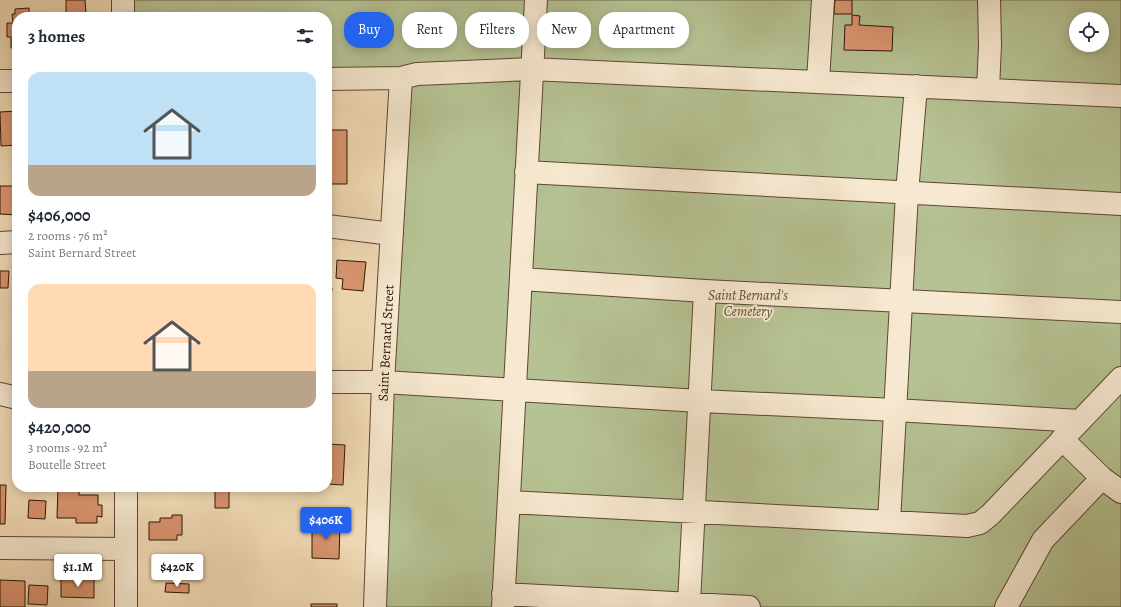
<!DOCTYPE html>
<html lang="en">
<head>
<meta charset="utf-8">
<style>
  body { margin:0; font-family:Alegreya,serif; background:#f2f2f3; color:#1f2937; height:100vh; display:flex; flex-direction:column; font-size:15px; white-space:nowrap }
  * { box-sizing:border-box; margin:0 }
  p { font-size:13px; color:#747a83 }
  .icon { flex:none; width:22px; height:22px; fill:none; stroke:currentColor; stroke-width:2; stroke-linecap:round; stroke-linejoin:round }
  .map { position:relative; flex:1; overflow:hidden }
  .sheet { position:absolute; left:12px; top:12px; width:320px; height:480px; display:flex; flex-direction:column; background:#fff; border-radius:16px; box-shadow:0 2px 10px #0003 }
  .sheet>* { flex:none }
  .top-card { position:absolute; left:344px; top:12px; width:380px; height:36px; display:flex; gap:8px }
  .tools { position:absolute; left:1069px; top:12px; display:grid; gap:8px }
  .tools a { display:grid; place-items:center; width:40px; height:40px; border-radius:50%; background:#fff; box-shadow:0 2px 10px #0003; font-size:20px }
  .price { position:absolute; translate:-50% -34px; padding:0 9px; border-radius:4px; background:#fff; color:#222; font-size:13px; line-height:26px; filter:drop-shadow(0 1px 2px #0008) }
  .price::after { content:''; position:absolute; left:50%; top:24px; width:12px; height:9px; margin-left:-6px; background:inherit; clip-path:polygon(0 0,100% 0,50% 100%) }
  .price.active { background:#2563eb; color:#fff }
  ul { padding:0; list-style:none }
  li { display:grid; align-content:center; gap:8px; height:212px; padding:0 16px }
  li span { display:grid; place-items:center; height:124px; border-radius:12px; color:#555 }
  li>.icon { margin-inline-start:auto }
  span .icon { width:72px; height:72px; fill:#fffc; stroke-width:1 }
  li b { font-size:17px }
  h2 { display:flex; justify-content:space-between; align-items:center; height:48px; padding:0 16px; font-size:17px }
  .pill { padding:0 14px; border-radius:16px; background:#fff; box-shadow:0 2px 10px #0003; font-size:14px; line-height:36px }
  .pill.active { background:#2563eb; color:#fff }
  .map>svg:first-child { display:block }
  .green { fill:#b6c293; stroke:#716b4c; fill-rule:evenodd }
  .building { fill:#dc9671; stroke:#2c1405 }
  .lines { fill:none; stroke-linecap:round; stroke-linejoin:round }
  .minor-casing { stroke:#5e4632; stroke-width:24 }
  .minor { stroke:#f7e9d1; stroke-width:22 }
  .labels { text-anchor:middle; dominant-baseline:central; stroke-width:4; stroke-linejoin:round; paint-order:stroke }
  .park-label { font-size:14px; font-style:italic; fill:#5c5137; stroke:#f7e9d1 }
  .street-label { font-size:14px; fill:#2c1405; stroke:#f7e9d1 }
</style>
</head>
<body>
<div class="map">
<svg width="1121" height="607" viewBox="0 0 1121 607">
  <rect width="100%" height="100%" fill="#f3ddb8"/>
  <filter id="stains"><feTurbulence type="fractalNoise" baseFrequency=".005" numOctaves="4"/><feColorMatrix values="0 0 0 0 .2 0 0 0 0 .09 0 0 0 0 .02 0 0 0 .5 -.17"/></filter>
  <radialGradient id="worn" r=".72"><stop offset=".6" stop-color="#630" stop-opacity="0"/><stop offset="1" stop-color="#630" stop-opacity=".3"/></radialGradient>
  <path class="green" d="M123,0H1121V607H375L401,78L327,79V17H123ZM1076,19H1102V45H1076Z"/>
  <path class="building" d="M66,0H85L86,13H66Z
    M835,0H852V14H834Z
    M29,8V17H17V48H11V37H7V23H13L12,14H15V9Z
    M852,15L860,16L859,25L893,27L892,51L844,50L845,25H852Z
    M17,111V145L1,146L0,112Z
    M327,124V130H347V184H327Z
    M0,186H17V215L0,214Z
    M337,260L366,262L363,291L342,289L343,279L336,278Z
    M0,271H9L8,288H0Z
    M327,287L332,288L330,307H327Z
    M327,444L345,445L343,485L327,484Z
    M0,485H6L5,524H0Z
    M58,487H79V495H98V505H102V517L97,516V523H76V518H57Z
    M215,491H229V508H215Z
    M29,500L46,501L45,519L28,518Z
    M172,515H182V535H177V540H149V522H160V518H172Z
    M312,523H340L339,559L312,558Z
    M61,577L94,578V598L61,597Z
    M0,580L25,581V607H0Z
    M166,583L189,584V593L165,592Z
    M29,585L48,586L47,605L28,604Z
    M311,604H337V607H311Z"/>
  <g class="lines">
    <defs>
      <path id="minor" d="M123,0V17
        M327,79L401,78L417,74L531,69L1121,96
        M0,81H17
        M818,81L823,0
        M988,89L990,45L989,0
        M526,172L1121,204
        M327,226L392,234
        M0,243L17,242
        M521,279L705,291L1121,312
        M327,382H383L700,401L895,410L1080,421
        M0,394L17,398
        M1062,439L1102,478L1121,492
        M509,502L967,526L980,523L990,515L1121,378
        M889,522L907,193L916,86
        M0,548L126,549
        M503,594L749,607
        M689,603L705,291
        M126,607V487
        M375,607L383,382L401,78
        M503,607L536,0
        M1006,607L1043,540L1102,478"/>
    </defs>
    <use href="#minor" class="minor-casing"/>
    <use href="#minor" class="minor"/>
  </g>
  <g class="labels">
    <g class="park-label">
      <text x="748" y="295">Saint Bernard's<tspan x="748" dy="16">Cemetery</tspan></text>
    </g>
    <g class="street-label">
      <text transform="translate(386 343) rotate(-87)">Saint Bernard Street</text>
    </g>
  </g>
  <rect width="100%" height="100%" filter="url(#stains)"/>
  <rect width="100%" height="100%" fill="url(#worn)"/>
</svg>
<div class="tools">
<a><svg class="icon" aria-label="locate" viewBox="0 0 24 24"><circle cx="12" cy="12" r="6"/><path d="M12 2v4M12 18v4M2 12h4M18 12h4"/></svg></a>
</div>
<b class="price active" style="left:326px;top:541px">$406K</b>
<b class="price" style="left:78px;top:588px">$1.1M</b>
<b class="price" style="left:177px;top:588px">$420K</b>
<div class="top-card">
<a class="pill active">Buy</a>
<a class="pill">Rent</a>
<a class="pill">Filters</a>
<a class="pill">New</a>
<a class="pill">Apartment</a>
</div>
<section class="sheet">
<h2>3 homes<svg class="icon" aria-label="filters" viewBox="0 0 24 24"><path d="M4 7h16M4 17h16"/><circle cx="9" cy="7" r="2"/><circle cx="15" cy="17" r="2"/></svg></h2>
<ul>
<li><span style="background:linear-gradient(#bfe0f5 75%,#b9a48a 0)"><svg class="icon" aria-label="home" viewBox="0 0 24 24"><path d="M3 11l9-7 9 7M6 9v11h12V9"/></svg></span><div><b>$406,000</b><p>2 rooms · 76 m²</p><p>Saint Bernard Street</p></div></li>
<li><span style="background:linear-gradient(#ffd9b3 70%,#b9a48a 0)"><svg class="icon" aria-label="home" viewBox="0 0 24 24"><path d="M3 11l9-7 9 7M6 9v11h12V9"/></svg></span><div><b>$420,000</b><p>3 rooms · 92 m²</p><p>Boutelle Street</p></div></li>
</ul>
</section>
</div>
</body>
</html>
